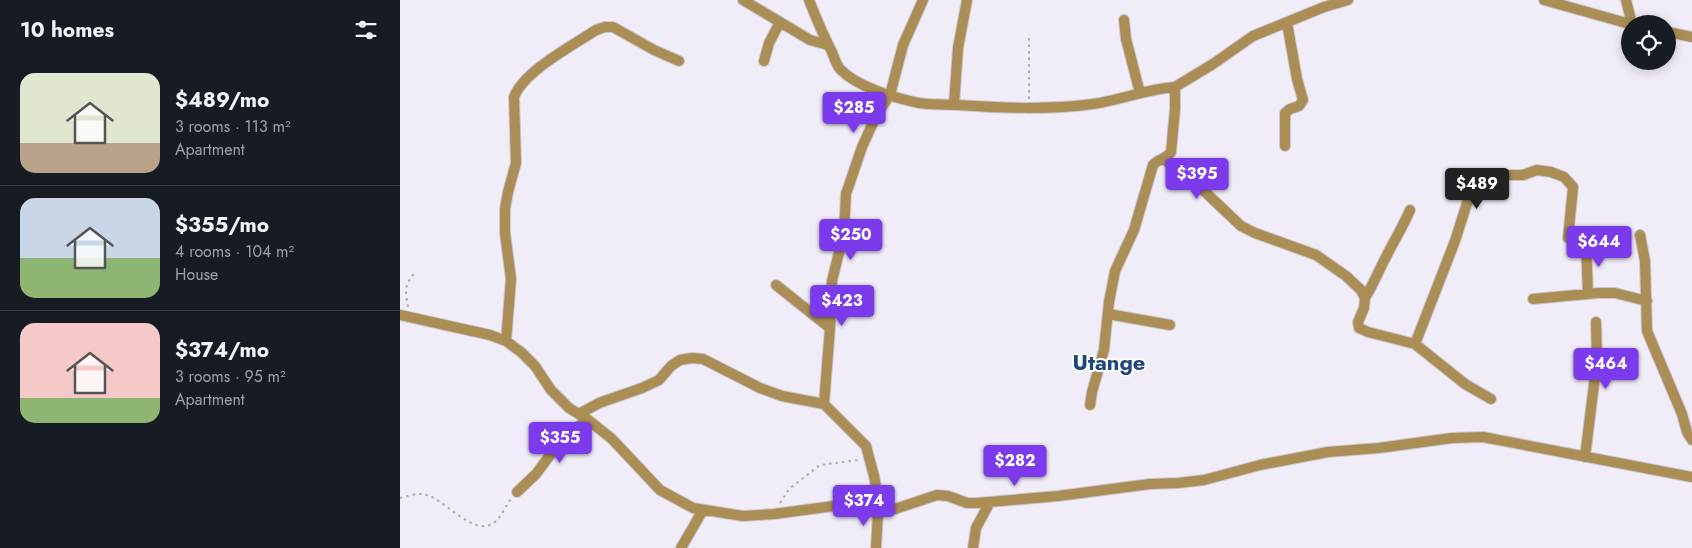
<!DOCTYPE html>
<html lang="en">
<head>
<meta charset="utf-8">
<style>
  body { margin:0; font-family:Jost,sans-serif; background:#20242c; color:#f1f3f6; height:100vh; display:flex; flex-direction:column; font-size:19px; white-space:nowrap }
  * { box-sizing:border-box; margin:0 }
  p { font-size:16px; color:#9ea1a6 }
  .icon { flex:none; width:28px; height:28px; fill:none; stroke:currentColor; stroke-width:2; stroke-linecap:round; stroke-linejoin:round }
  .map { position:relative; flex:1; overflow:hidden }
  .details { display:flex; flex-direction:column; background:#171b24; width:400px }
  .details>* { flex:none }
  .controls { position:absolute; left:1221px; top:15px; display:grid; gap:10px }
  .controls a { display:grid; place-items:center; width:55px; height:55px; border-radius:50%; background:#171b24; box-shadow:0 2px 12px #0003; font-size:25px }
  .price { position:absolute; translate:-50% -42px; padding:0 11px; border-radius:5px; background:#7c3aed; color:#fff; font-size:16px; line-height:32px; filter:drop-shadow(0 1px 2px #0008) }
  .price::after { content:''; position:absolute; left:50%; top:30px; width:15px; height:11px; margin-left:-8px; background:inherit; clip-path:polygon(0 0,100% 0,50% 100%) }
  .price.selected { background:#222; color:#fff }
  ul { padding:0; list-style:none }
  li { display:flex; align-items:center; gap:15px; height:125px; padding:0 20px }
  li+li { border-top:1px solid #363941 }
  li span { display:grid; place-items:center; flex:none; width:140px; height:100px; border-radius:15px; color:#555 }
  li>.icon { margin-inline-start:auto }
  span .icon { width:60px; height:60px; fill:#fffc; stroke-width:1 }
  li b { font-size:21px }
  h2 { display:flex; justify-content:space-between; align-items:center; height:60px; padding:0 20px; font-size:21px }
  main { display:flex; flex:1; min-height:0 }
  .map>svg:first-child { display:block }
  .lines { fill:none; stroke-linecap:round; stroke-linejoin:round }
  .street-casing { stroke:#ccc8d2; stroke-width:12 }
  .path { stroke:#aca9b2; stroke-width:2; stroke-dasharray:2.5 4; stroke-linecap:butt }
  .street { stroke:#ab8e55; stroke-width:10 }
  .labels { text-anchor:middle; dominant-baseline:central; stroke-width:4; stroke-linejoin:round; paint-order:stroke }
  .quarter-label { font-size:22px; font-weight:bold; fill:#21467c; stroke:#fff }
</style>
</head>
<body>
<main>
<section class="details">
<h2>10 homes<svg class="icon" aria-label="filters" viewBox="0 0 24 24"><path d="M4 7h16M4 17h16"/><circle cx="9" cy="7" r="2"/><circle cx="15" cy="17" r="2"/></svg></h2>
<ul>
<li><span style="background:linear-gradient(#dfe7d0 70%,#b9a48a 0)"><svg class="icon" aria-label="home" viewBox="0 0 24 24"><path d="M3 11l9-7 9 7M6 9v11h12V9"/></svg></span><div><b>$489/mo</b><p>3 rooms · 113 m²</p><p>Apartment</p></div></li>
<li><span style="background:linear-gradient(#c9d6e8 60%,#8fb573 0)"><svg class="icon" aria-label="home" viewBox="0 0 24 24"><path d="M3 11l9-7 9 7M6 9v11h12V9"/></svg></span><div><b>$355/mo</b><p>4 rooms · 104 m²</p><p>House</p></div></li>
<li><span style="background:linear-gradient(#f6c9c9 75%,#8fb573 0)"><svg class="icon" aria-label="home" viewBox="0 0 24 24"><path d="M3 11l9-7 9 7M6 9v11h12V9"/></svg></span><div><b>$374/mo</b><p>3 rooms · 95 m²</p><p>Apartment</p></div></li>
</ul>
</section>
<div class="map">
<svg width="1292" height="548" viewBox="0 0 1292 548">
  <rect width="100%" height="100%" fill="#f1edf8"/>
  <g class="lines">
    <defs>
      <path id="street" d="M343,0L410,40L428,45
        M409,0C416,18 423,35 432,52C434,57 436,64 440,69C457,87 495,98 519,103C532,105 544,104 557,105C602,108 649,110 693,104C721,100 747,89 775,87
        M1144,0L1230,24
        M1226,0L1232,24
        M724,20L726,39L740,93
        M1268,32L1292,37
        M364,61L369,43L380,22
        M554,105L558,48L567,0
        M885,146V113L890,109L899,106L903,100L897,79L887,23
        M763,159L785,173L841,226L855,233L916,255L946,276L961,290L965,298L964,308L958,322L959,328L968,332L1015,344L1065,384L1091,399
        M1240,235L1245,261L1247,331L1282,414L1287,432L1292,440
        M1186,243L1188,294
        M376,285L430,328L424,404
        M965,298C973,285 978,272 985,259C993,242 1003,227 1010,210
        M1133,299L1198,293H1215L1247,301
        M708,314L770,325
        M0,315L90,335L106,341L121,352L135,366L151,390L169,408L187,419L212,439L260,490L293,508L343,516L374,514L434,506L477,505L488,509H495L537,495L548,496L567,503H577L658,496L750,484L778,483L804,480L860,465L928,452L979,448L1052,438L1083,437L1292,477
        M430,328L432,281L444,232L446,194L462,147L477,114L490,95L503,45L523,0
        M106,341L111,279L105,233V209L108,192L116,163L114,97C124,71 172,46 196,30L205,27H213L254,50L279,61
        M1015,344L1055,241L1075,178L1080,175H1123L1137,170L1151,172L1164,177L1173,187L1168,238
        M690,405L692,392L704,350L709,302L715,271L734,230L753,165C758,159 766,159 771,152L775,109V87L813,64L853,36L924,7L948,0
        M179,414L199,403L242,388L259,380L271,366L280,360L292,358L303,359L360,388L382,396L424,404L466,446L474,476L476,487L478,513L476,548
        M1185,457L1197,360L1196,322
        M117,492L136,474L156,447L187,419
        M281,548L303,510
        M573,548L576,528L590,502"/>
    </defs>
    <use href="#street" class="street-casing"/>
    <path class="path" d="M629,99V34
      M8,307C5,289 4,286 16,271
      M0,498C8,496 18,492 27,495C45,500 72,535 92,524C101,519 105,506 111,499
      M380,503L389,489L420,465L459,460"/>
    <use href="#street" class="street"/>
  </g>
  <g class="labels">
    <g class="quarter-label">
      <text x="709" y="362">Utange</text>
    </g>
  </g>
</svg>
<div class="controls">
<a><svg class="icon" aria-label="locate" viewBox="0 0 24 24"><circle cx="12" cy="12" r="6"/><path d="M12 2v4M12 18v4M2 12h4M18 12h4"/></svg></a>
</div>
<b class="price" style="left:454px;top:134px">$285</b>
<b class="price" style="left:797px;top:200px">$395</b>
<b class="price selected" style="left:1077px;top:210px">$489</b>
<b class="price" style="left:451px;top:261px">$250</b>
<b class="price" style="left:1199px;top:268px">$644</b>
<b class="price" style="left:442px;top:327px">$423</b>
<b class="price" style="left:1206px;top:390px">$464</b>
<b class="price" style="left:160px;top:464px">$355</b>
<b class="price" style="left:615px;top:487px">$282</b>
<b class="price" style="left:464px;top:527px">$374</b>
</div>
</main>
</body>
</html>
